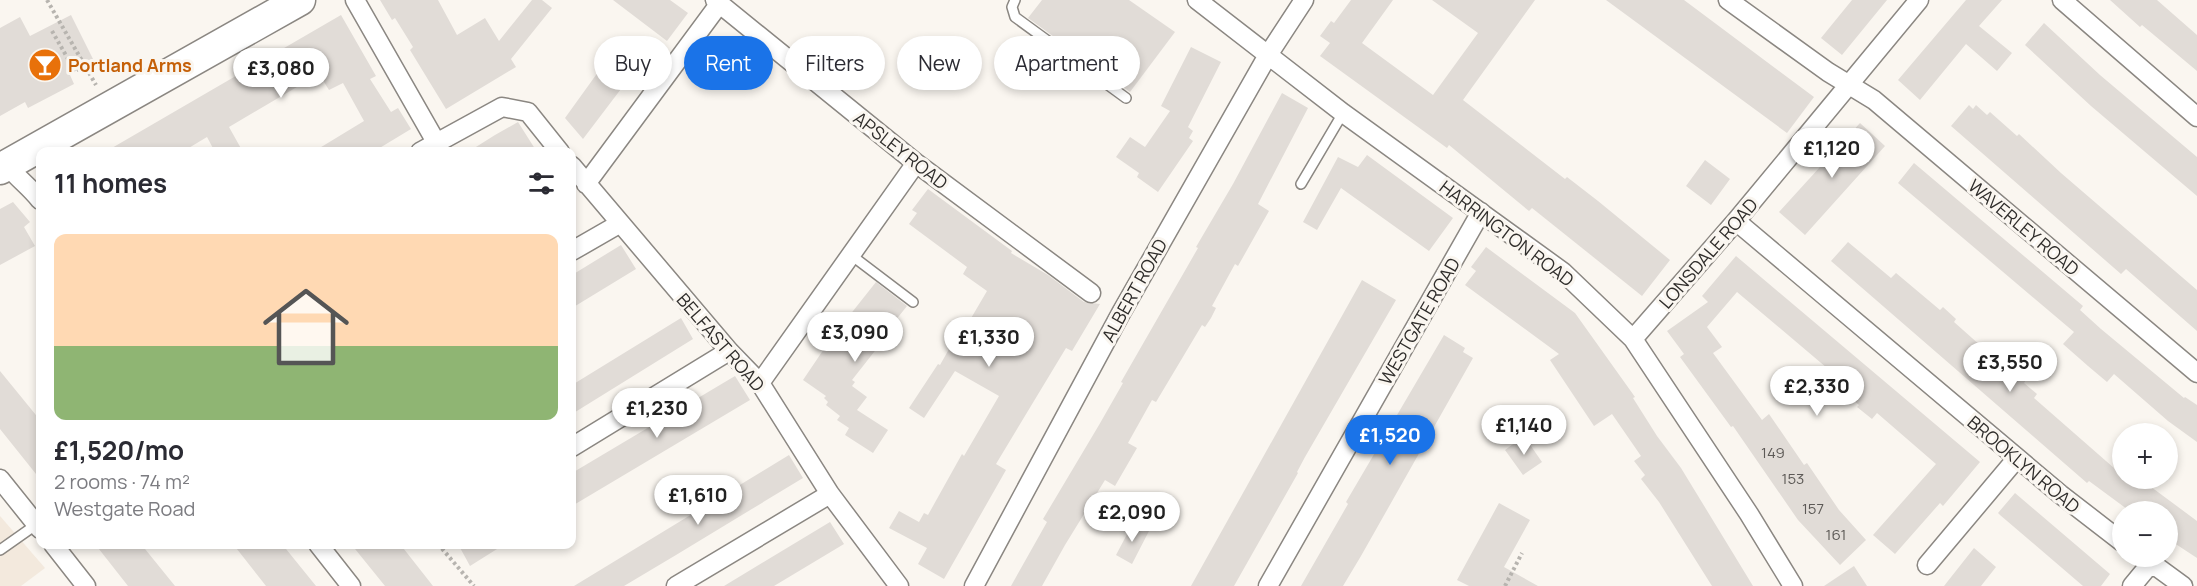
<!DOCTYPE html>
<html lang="en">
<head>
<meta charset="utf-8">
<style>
  body { margin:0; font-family:Manrope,sans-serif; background:#f2f2f3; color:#2b2b33; height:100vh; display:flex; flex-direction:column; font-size:22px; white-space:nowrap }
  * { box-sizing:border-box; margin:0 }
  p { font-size:20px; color:#7c7c81 }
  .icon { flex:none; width:33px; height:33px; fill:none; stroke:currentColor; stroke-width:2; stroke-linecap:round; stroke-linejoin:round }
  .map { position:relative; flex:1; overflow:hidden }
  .sheet { position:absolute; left:36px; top:147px; width:540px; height:402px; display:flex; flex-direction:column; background:#fff; border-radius:12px; box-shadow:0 3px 9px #0003 }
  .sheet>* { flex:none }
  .banner { position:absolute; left:594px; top:36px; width:570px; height:54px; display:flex; gap:12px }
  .tools { position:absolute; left:2112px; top:423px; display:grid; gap:12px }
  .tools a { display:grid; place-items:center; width:66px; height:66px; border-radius:50%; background:#fff; box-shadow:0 3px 9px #0003; font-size:30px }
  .price { position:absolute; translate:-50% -51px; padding:0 14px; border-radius:21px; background:#fff; color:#222; font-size:20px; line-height:39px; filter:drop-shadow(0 2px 3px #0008) }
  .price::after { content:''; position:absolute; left:50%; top:36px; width:18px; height:14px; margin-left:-9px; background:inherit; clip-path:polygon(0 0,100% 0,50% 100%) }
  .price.active { background:#1a73e8; color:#fff }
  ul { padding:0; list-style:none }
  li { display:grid; align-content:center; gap:12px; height:318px; padding:0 18px }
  li span { display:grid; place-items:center; height:186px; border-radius:12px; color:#555 }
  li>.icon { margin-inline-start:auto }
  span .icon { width:108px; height:108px; fill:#fffc; stroke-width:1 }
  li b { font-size:26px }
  h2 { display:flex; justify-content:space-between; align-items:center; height:72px; padding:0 18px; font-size:26px }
  .chip { padding:0 21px; border-radius:27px; background:#fff; box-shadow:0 3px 9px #0003; font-size:21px; line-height:54px }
  .chip.active { background:#1a73e8; color:#fff }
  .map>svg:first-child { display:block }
  .built { fill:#f3e9dd }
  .building { fill:#e1dcd7 }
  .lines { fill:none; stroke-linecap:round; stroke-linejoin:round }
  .lane-casing { stroke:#8b8782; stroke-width:12 }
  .street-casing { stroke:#8b8782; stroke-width:21 }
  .primary-casing { stroke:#8b8782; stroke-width:33 }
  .path { stroke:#b7b4af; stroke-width:4; stroke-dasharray:3 3; stroke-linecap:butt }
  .lane { stroke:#fff; stroke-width:9 }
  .street { stroke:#fff; stroke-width:18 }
  .primary { stroke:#fff; stroke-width:30 }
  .labels { text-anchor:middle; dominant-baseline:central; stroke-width:6; stroke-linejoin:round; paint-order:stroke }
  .number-label { font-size:15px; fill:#5c5956 }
  .food-label { font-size:18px; font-weight:bold; fill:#c56008; stroke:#faf6f0; text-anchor:start }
  .street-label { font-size:18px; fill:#2f2d2b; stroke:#faf6f0 }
</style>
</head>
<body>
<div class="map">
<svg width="2197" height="586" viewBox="0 0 2197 586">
  <rect width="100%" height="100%" fill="#faf6f0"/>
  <path class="built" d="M0,516L45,568L21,586H0Z"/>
  <path class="building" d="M380,0H438L457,35L485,18L499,41L532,0H542L552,8L511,59L516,67L446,109L410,50L413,47L395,18L392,20Z
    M613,0H670L688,13L667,41Z
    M1042,0H1129L1175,32L1130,92L1028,18Z
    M1351,0H1393L1362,43L1433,95L1478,33L1432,0H1535L1463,100L1565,179L1567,177L1598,201L1670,260L1642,296L1532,208L1529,211L1449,145L1447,148L1320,56L1330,43L1320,36L1331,21L1334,23Z
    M1606,0H1684L1814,97L1787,133Z
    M1852,0H1887L1842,55L1821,38Z
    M1966,0H2002L1979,26L2012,53L1997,71L1966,44L1920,100L1898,80Z
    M2110,0H2157L2197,35V71L2142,25L2140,27Z
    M71,15L93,59L70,75L74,84L28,108L25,102L0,116V28L20,17L30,36Z
    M341,15L376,76L370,79L391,112L398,108L411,129L373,152H313L364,121L343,83L329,90L319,74L229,127L243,152H215L207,137L182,152H105Z
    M2044,23L2100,75L2197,157V196L2091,106L2025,45Z
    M1191,47L1221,62L1188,127L1193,131L1189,138L1193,141L1158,192L1137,177L1139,173L1116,157L1130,137L1145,147L1170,111L1161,106Z
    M601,68L624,85L583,139L565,118Z
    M1282,93L1308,108L1258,204L1269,211L1238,266L1235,264L1212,306L1216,308L1211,318L1205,327L1202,325L1156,402L1152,400L1133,434L1128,443L1137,448L1115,486L1105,480L1065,545L1042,586H1011L1047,522L1043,519L1099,425L1123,383L1121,382L1198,248L1196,247L1233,184Z
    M1969,105L1973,109L1976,105L1987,115L1990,112L2017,136L2019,134L2061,173L2197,290V331L2126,269L2121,274L1951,126Z
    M518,122L537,152H468L495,135Z
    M1860,123L1885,146L1805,235L1779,212Z
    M1367,155L1453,218L1429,251L1341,188L1317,230L1303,222L1338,157L1358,167Z
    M1705,160L1730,179L1711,205L1686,186Z
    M1914,163L2083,306L2080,310L2101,329L2184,398L2185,397L2197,405V442L2168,421L2114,374L2107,382L2088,366L2063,344L2074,332L1898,183Z
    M928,189L1012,251L1011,253L1048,275L1084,302L1100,304L1072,351L1066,348L996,464L1006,470L944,579L918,564L927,548L889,528L899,511L919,522L924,513L928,515L962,454L964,456L999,396L955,371L924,418L909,408L938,364L940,365L957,335L960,337L987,291L963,274L967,267L909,224L917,213L912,210Z
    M13,202L30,222L24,227L35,246L0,265V209Z
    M1848,242L1891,278L1896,273L1940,310L1943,307L1956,319L1954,322L1981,346L1996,358L1998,356L2026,380L2024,383L2037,394L2034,398L2122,475V478H2139L2197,521V558L2168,539V512H2131L2089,481L2087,483L1831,261Z
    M621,245L636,269L572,308V275Z
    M1486,247L1575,313L1635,397L1633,398L1657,436L1681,468L1753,586H1712L1659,502L1641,479L1645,475L1634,461L1641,456L1612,414L1594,426L1550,360L1559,354L1465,285L1476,271L1471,267Z
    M1736,256L1980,462L1943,506L1940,503L1895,554L1873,535L1936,464L1877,413L1872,419L1857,407L1859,405L1822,374L1827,368L1737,292L1707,327L1722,347L1713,353L1762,420L1769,414L1804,465L1807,463L1839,510L1866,540L1840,565L1798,520L1733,426L1731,427L1680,357L1684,354L1667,331L1708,302L1702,296Z
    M1362,280L1396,300L1305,457L1297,472L1298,473L1234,586H1191Z
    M876,282L907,306L887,331L889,333L852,380L855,382L852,386L867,397L857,410L888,430L873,453L845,435L849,428L837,420L840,416L826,405L828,402L824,398L826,396L803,380L830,340Z
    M681,318L693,339L572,414V385Z
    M1444,335L1465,348L1463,352L1473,358L1361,556L1343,586H1301L1348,504L1346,502Z
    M0,371L40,420V479L0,429Z
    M735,376L750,400L572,506V473Z
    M1524,436L1542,462L1523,475L1505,450Z
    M789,455L803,478L676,555L624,586H574Z
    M2015,493L2110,574L2101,586H2083L2000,515L1998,513Z
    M1499,503L1530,520L1504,567L1538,586H1469L1457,580Z
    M830,522L844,544L774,586H724Z
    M1133,523L1149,531L1132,564L1116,555Z
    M95,544H141L175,586H128Z
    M233,544H282L316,586H266Z
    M351,544H400L433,586H385Z
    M458,544H505L470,566Z
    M1974,548L1996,567L1981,586H1944Z
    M1854,566L1867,586H1824Z"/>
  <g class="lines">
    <defs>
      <path id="lane" d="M1015,0L1012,7L1015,17L1126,98
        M1301,184L1343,113
        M851,255L913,302
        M0,550L37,524"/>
      <path id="street" d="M355,0L436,142
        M715,0L916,163L1091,293
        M1197,0L1343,113L1563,272L1633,339L1749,514L1793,586
        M1728,0L1828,72L1874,100L2197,373
        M2062,0L2197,117
        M420,152L502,107L528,112L560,152
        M7,165C18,179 29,186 40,200
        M572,166L729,351L760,383L830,494L899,586
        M586,184L720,3
        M1736,221L2060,494L2122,542
        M572,251L619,224
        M1633,339L1736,221L1919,0
        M760,383L916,163
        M572,447L729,351
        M0,479L40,529
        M53,544L86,586
        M318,544L351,586
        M2142,556L2183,586
        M1927,565L2017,458
        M676,586L830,494
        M974,586L1121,313L1268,55L1304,0
        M1268,586L1481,212
        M2132,586L2151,563"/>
      <path id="primary" d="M0,169L300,0"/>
    </defs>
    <use href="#lane" class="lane-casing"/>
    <use href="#street" class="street-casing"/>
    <use href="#primary" class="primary-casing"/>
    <path class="path" d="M47,0L96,85
      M52,31L75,71L85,66
      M438,544L474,586
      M1505,586L1522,553"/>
    <use href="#lane" class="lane"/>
    <use href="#street" class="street"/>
    <use href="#primary" class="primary"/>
  </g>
  <defs>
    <symbol id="bar-disc" viewBox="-11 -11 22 22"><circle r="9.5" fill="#e8710a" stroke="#faf6f0"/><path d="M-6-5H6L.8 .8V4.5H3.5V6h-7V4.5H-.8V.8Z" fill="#fff"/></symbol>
  </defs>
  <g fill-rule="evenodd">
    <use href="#bar-disc" x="26" y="46" width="38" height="38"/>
  </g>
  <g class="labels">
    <g class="number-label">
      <text x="1773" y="452">149</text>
      <text x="1793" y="478">153</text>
      <text x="1813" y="508">157</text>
      <text x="1836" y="534">161</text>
    </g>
    <g class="food-label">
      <text x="68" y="65">Portland Arms</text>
    </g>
    <g class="street-label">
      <text transform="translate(901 150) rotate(38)">APSLEY ROAD</text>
      <text transform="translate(2024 227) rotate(40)">WAVERLEY ROAD</text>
      <text transform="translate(1507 233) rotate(37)">HARRINGTON ROAD</text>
      <text transform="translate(1708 253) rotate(-49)">LONSDALE ROAD</text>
      <text transform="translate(1134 290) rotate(-61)">ALBERT ROAD</text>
      <text transform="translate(1419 321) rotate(-60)">WESTGATE ROAD</text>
      <text transform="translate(721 342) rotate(49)">BELFAST ROAD</text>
      <text transform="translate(2024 464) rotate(40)">BROOKLYN ROAD</text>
    </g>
  </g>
</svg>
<div class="tools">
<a>+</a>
<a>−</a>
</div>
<b class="price" style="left:281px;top:99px">£3,080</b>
<b class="price" style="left:1832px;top:179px">£1,120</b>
<b class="price" style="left:855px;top:363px">£3,090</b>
<b class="price" style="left:989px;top:368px">£1,330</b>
<b class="price" style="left:2010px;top:393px">£3,550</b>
<b class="price" style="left:1817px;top:417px">£2,330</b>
<b class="price" style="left:657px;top:439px">£1,230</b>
<b class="price" style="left:1524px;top:456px">£1,140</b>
<b class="price active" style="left:1390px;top:466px">£1,520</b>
<b class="price" style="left:698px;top:526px">£1,610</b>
<b class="price" style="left:1132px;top:543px">£2,090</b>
<div class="banner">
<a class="chip">Buy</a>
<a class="chip active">Rent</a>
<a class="chip">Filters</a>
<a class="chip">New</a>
<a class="chip">Apartment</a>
</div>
<section class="sheet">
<h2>11 homes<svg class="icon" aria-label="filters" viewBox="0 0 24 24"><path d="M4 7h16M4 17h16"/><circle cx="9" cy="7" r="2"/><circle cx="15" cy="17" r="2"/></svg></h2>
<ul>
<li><span style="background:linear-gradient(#ffd9b3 60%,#8fb573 0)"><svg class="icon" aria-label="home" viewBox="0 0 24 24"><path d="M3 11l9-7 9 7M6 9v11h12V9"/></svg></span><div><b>£1,520/mo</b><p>2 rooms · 74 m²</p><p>Westgate Road</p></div></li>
</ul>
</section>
</div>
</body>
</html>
